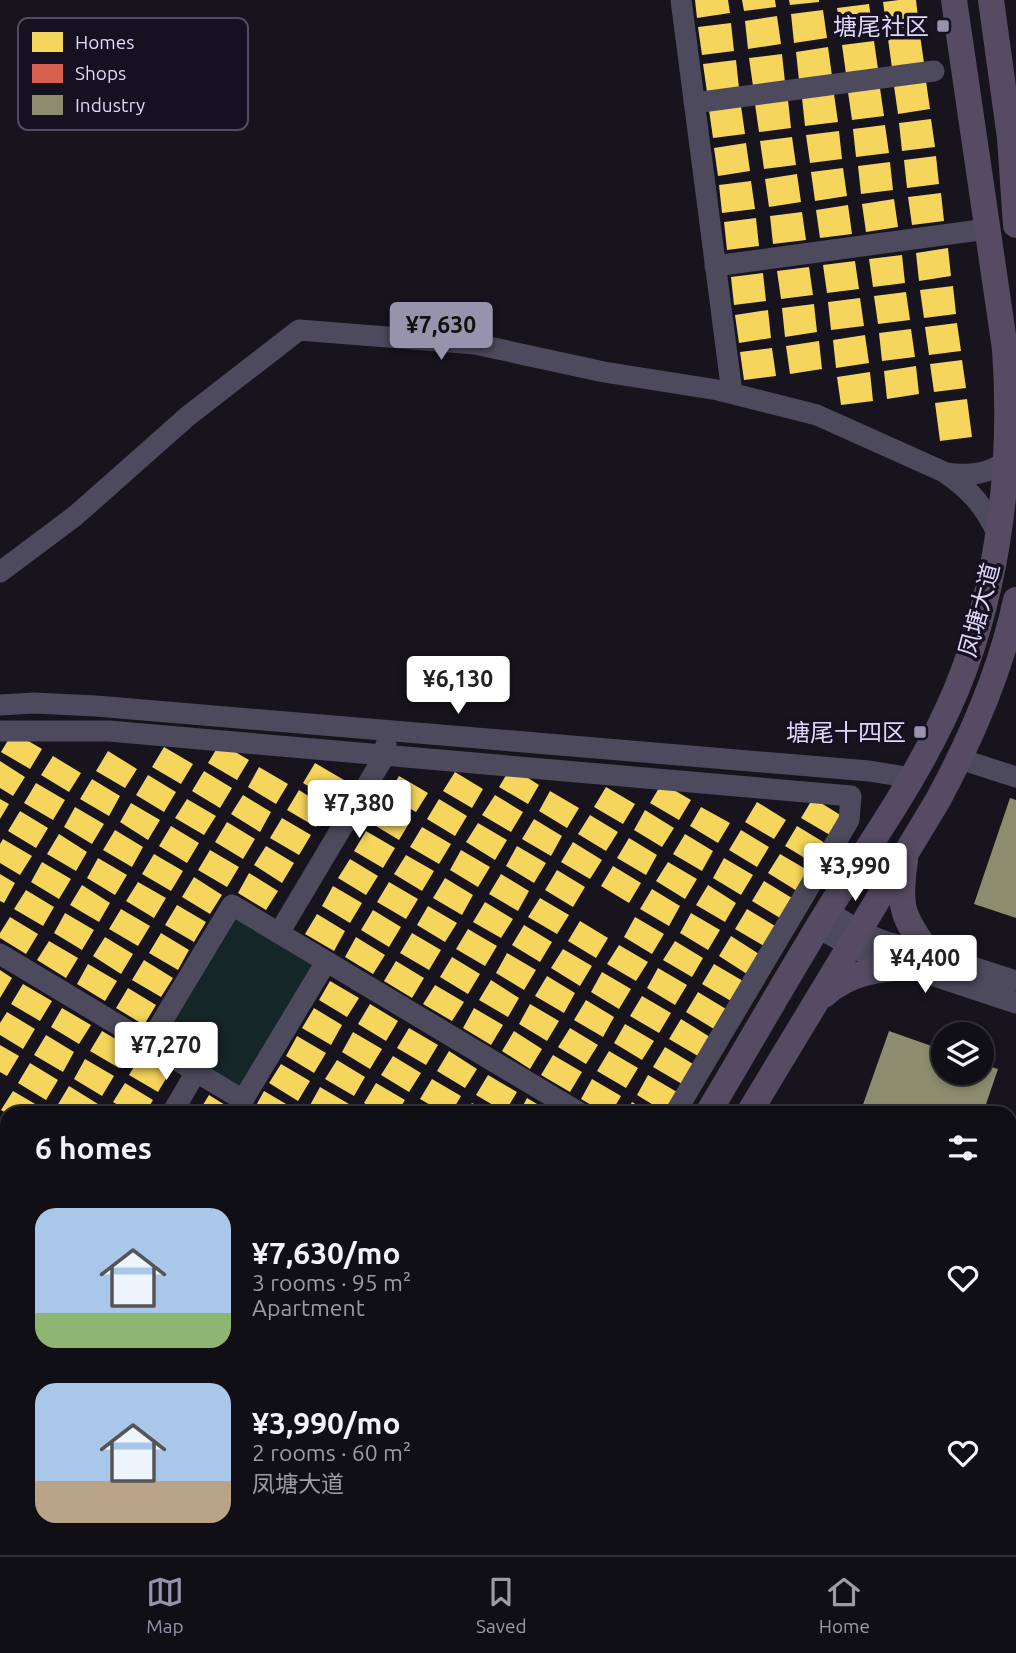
<!DOCTYPE html>
<html lang="en">
<head>
<meta charset="utf-8">
<style>
  body { margin:0; font-family:Ubuntu,"Noto Sans SC",sans-serif; background:#1e1d23; color:#f1f3f6; height:100vh; display:flex; flex-direction:column; font-size:26px; white-space:nowrap }
  * { box-sizing:border-box; margin:0 }
  p { font-size:23px; color:#9c9ca1 }
  .icon { flex:none; width:38px; height:38px; fill:none; stroke:currentColor; stroke-width:2; stroke-linecap:round; stroke-linejoin:round }
  .map { position:relative; flex:1; overflow:hidden }
  .panel { position:absolute; left:0px; top:1106px; width:1017px; height:450px; display:flex; flex-direction:column; background:#110f16; border-radius:21px 21px 0 0; box-shadow:0 4px 10px #0003,0 0 0 2px #302f35 }
  .panel>* { flex:none }
  .controls { position:absolute; left:931px; top:1022px; display:grid; gap:14px }
  .controls a { display:grid; place-items:center; width:63px; height:63px; border-radius:50%; background:#110f16; box-shadow:0 4px 10px #0003,0 0 0 2px #302f35; font-size:35px }
  .price { position:absolute; translate:-50% -60px; padding:0 16px; border-radius:7px; background:#fff; color:#222; font-size:23px; line-height:46px; filter:drop-shadow(0 2px 4px #0008) }
  .price::after { content:''; position:absolute; left:50%; top:42px; width:21px; height:16px; margin-left:-10px; background:inherit; clip-path:polygon(0 0,100% 0,50% 100%) }
  .price.selected { background:#9893ac; color:#111 }
  ul { padding:0; list-style:none }
  li { display:flex; align-items:center; gap:21px; height:175px; padding:0 35px }
  li span { display:grid; place-items:center; flex:none; width:196px; height:140px; border-radius:21px; color:#555 }
  li>.icon { margin-inline-start:auto }
  span .icon { width:84px; height:84px; fill:#fffc; stroke-width:1 }
  li b { font-size:30px }
  h2 { display:flex; justify-content:space-between; align-items:center; height:84px; padding:0 35px; font-size:30px }
  .tab-bar { display:flex; justify-content:space-around; align-items:center; height:98px; border-top:2px solid #302f35; background:#110f16; font-size:19px; color:#9c9ca1 }
  .tab-bar a { display:grid; justify-items:center; gap:4px }
  .tab-bar .selected { color:#9893ac }
  .map>svg:first-child { display:block }
  .green { fill:#152628 }
  .homes { fill:#f6d55c }
  .shops { fill:#d6604d }
  .industry { fill:#8c8c6e }
  .lines { fill:none; stroke-linecap:round; stroke-linejoin:round }
  .minor { stroke:#4d4a5d; stroke-width:21 }
  .major { stroke:#564b62; stroke-width:26 }
  .poi-dot { fill:#9893ac; stroke:#151121; stroke-width:2.5 }
  .labels { text-anchor:middle; dominant-baseline:central; stroke-width:7; stroke-linejoin:round; paint-order:stroke }
  .poi-label { font-size:24px; fill:#ded7f9; stroke:#151121; text-anchor:end }
  .street-label { font-size:24px; fill:#ded7f9; stroke:#151121 }
  .key { fill:#151121; stroke:#514c62; stroke-width:2 }
  .key-label { font-size:19px; fill:#ded7f9 }
</style>
</head>
<body>
<div class="map">
<svg width="1016" height="1555" viewBox="0 0 1016 1555">
  <rect width="100%" height="100%" fill="#17141e"/>
  <path class="green" d="M234,915L316,964L242,1090L159,1041Z
    M92,1549H254L251,1555H90Z"/>
  <path class="homes" d="M695,0H728L730,13L697,18Z
    M742,0H775L776,7L744,11Z
    M789,0H819V2L790,5Z
    M899,0H916L919,26L887,30L883,2Z
    M869,4L873,32L841,37L837,8Z
    M823,10L827,38L794,43L791,14Z
    M777,16L781,44L748,49L745,21Z
    M731,23L734,51L702,55L698,27Z
    M920,35L924,63L892,68L888,39Z
    M874,41L878,69L846,74L842,45Z
    M828,47L832,76L799,80L796,52Z
    M782,54L785,82L753,86L749,58Z
    M736,60L739,88L707,92L703,64Z
    M926,81L930,109L898,114L894,86Z
    M880,88L884,116L852,120L848,92Z
    M834,94L838,122L805,126L802,98Z
    M788,100L791,128L759,132L755,104Z
    M741,106L745,134L713,138L709,110Z
    M931,119L935,147L902,151L899,123Z
    M885,125L889,153L856,157L853,129Z
    M839,131L842,159L810,163L806,135Z
    M792,137L796,165L764,169L760,141Z
    M746,143L750,171L718,176L714,148Z
    M936,156L939,184L907,188L904,160Z
    M890,162L893,190L861,194L858,166Z
    M843,168L847,196L815,201L811,172Z
    M797,174L801,202L769,207L765,179Z
    M751,181L755,209L722,213L719,185Z
    M941,193L944,221L912,225L908,197Z
    M894,199L898,227L866,232L862,204Z
    M848,205L852,234L820,238L816,210Z
    M802,212L806,240L773,244L770,216Z
    M756,218L759,246L727,250L724,222Z
    M948,248L951,276L919,281L916,253Z
    M902,255L905,283L873,287L869,259Z
    M855,261L859,289L827,293L823,265Z
    M809,267L813,295L781,299L777,271Z
    M763,273L766,301L734,305L731,277Z
    M953,286L956,314L924,318L920,290Z
    M906,292L910,320L878,324L874,296Z
    M860,298L864,326L831,330L828,302Z
    M814,304L817,332L785,337L782,308Z
    M768,310L771,338L739,343L735,315Z
    M957,323L961,351L929,355L925,327Z
    M911,329L915,357L882,361L879,333Z
    M865,335L869,363L836,368L833,340Z
    M819,341L822,369L790,374L786,346Z
    M772,348L776,376L744,380L740,352Z
    M962,360L966,388L934,392L930,364Z
    M916,366L919,394L887,399L884,371Z
    M870,372L873,401L841,405L837,377Z
    M967,399L972,437L940,441L935,403Z
    M13,732L42,749L30,769L1,752Z
    M220,743L249,760L237,780L208,763Z
    M164,747L193,764L181,784L152,767Z
    M108,751L137,769L125,788L96,771Z
    M53,756L81,773L69,792L41,775Z
    M0,761L25,777L13,796L0,788Z
    M315,763L344,780L332,800L303,783Z
    M259,767L288,784L276,804L248,787Z
    M511,767L539,785L528,804L499,787Z
    M204,771L232,788L220,808L192,791Z
    M455,772L483,789L472,808L443,791Z
    M148,775L176,792L164,812L136,795Z
    M399,776L428,793L416,812L387,796Z
    M92,779L120,796L109,816L80,799Z
    M36,783L65,800L53,820L24,803Z
    M662,783L691,800L679,820L650,803Z
    M606,787L635,804L623,824L594,807Z
    M299,790L327,808L316,827L287,810Z
    M550,791L579,808L567,828L539,811Z
    M243,795L271,812L260,832L231,814Z
    M495,795L523,812L511,832L482,815Z
    M813,798L842,816L830,835L801,818Z
    M0,799L9,804L0,819Z
    M187,799L216,816L204,835L175,818Z
    M439,799L467,816L455,836L427,819Z
    M757,802L786,820L774,839L745,822Z
    M131,803L160,820L148,840L120,822Z
    M383,803L411,820L399,840L371,823Z
    M75,807L104,824L92,844L64,827Z
    M701,807L730,823L718,843L690,826Z
    M645,810L674,828L662,847L634,830Z
    M20,811L48,828L36,848L8,831Z
    M590,815L618,832L606,851L578,834Z
    M282,818L311,835L299,855L270,838Z
    M534,819L562,836L551,856L522,839Z
    M227,822L255,839L243,859L215,842Z
    M478,823L507,840L495,860L466,842Z
    M171,826L199,843L187,863L159,846Z
    M797,826L825,843L813,863L785,846Z
    M422,827L451,844L439,864L410,847Z
    M115,830L143,847L132,867L103,850Z
    M741,830L769,847L757,867L729,850Z
    M366,831L395,848L383,868L354,851Z
    M59,834L87,852L76,871L47,854Z
    M685,834L713,851L702,871L673,854Z
    M629,838L657,855L646,875L617,858Z
    M3,839L32,856L20,875L0,863V844Z
    M573,842L602,860L590,879L561,862Z
    M266,846L294,863L282,883L254,865Z
    M517,846L546,863L534,883L506,866Z
    M210,850L239,867L227,887L198,870Z
    M461,850L490,867L478,887L450,870Z
    M154,854L183,871L171,891L142,874Z
    M780,854L809,871L797,891L768,873Z
    M406,855L434,871L422,891L394,874Z
    M98,858L127,875L115,895L87,878Z
    M724,858L753,875L741,895L713,878Z
    M350,859L378,876L366,895L338,878Z
    M42,862L71,879L59,899L31,882Z
    M668,862L697,879L685,899L656,881Z
    M613,866L641,883L629,903L601,886Z
    M557,870L585,887L573,907L545,890Z
    M249,873L278,891L266,910L238,893Z
    M0,874L15,883L4,903L0,901Z
    M501,874L529,891L518,911L489,894Z
    M194,877L222,895L210,914L182,897Z
    M445,878L473,895L462,915L433,898Z
    M764,881L792,898L780,918L752,901Z
    M138,882L166,898L154,918L126,901Z
    M389,882L418,899L406,919L377,902Z
    M82,885L110,903L99,922L70,905Z
    M708,885L736,903L725,922L696,905Z
    M333,886L362,903L350,923L322,906Z
    M652,889L680,906L669,926L640,909Z
    M26,890L54,907L43,926L14,909Z
    M540,898L569,915L557,934L528,917Z
    M485,902L513,919L501,938L473,922Z
    M177,905L206,922L194,942L165,925Z
    M428,906L457,923L445,942L417,925Z
    M121,909L150,926L138,946L109,929Z
    M747,909L775,926L764,946L735,929Z
    M373,910L401,927L389,947L361,930Z
    M65,913L94,930L82,950L54,933Z
    M691,913L720,930L708,950L680,933Z
    M317,914L345,931L334,951L305,934Z
    M10,917L38,934L26,954L0,938V933Z
    M635,917L664,934L652,954L624,937Z
    M580,921L608,938L596,958L568,941Z
    M524,925L552,942L540,962L512,945Z
    M468,929L497,946L485,966L456,949Z
    M161,933L189,950L178,970L149,953Z
    M412,933L441,950L429,970L400,953Z
    M731,936L759,954L747,974L719,956Z
    M105,937L133,954L121,974L93,956Z
    M356,937L385,955L373,974L345,957Z
    M49,941L78,958L66,978L37,960Z
    M675,941L703,958L692,977L663,960Z
    M619,945L648,962L636,981L607,964Z
    M563,949L592,966L580,986L551,968Z
    M507,953L536,970L524,990L496,973Z
    M452,957L480,974L468,994L440,977Z
    M144,960L173,978L161,997L132,980Z
    M396,961L424,978L412,998L384,981Z
    M88,964L117,981L105,1001L77,984Z
    M714,964L743,981L731,1001L702,984Z
    M658,968L687,985L675,1005L647,988Z
    M0,970L12,978L0,998Z
    M602,972L631,989L619,1009L591,992Z
    M547,976L575,993L564,1013L535,996Z
    M491,980L519,998L508,1017L479,1000Z
    M330,981L359,998L347,1017L319,1000Z
    M23,984L52,1001L40,1021L11,1004Z
    M435,985L464,1002L452,1021L423,1004Z
    M128,988L156,1005L144,1025L116,1008Z
    M698,992L726,1009L714,1029L686,1012Z
    M642,996L671,1013L659,1033L630,1016Z
    M586,1000L614,1017L603,1037L574,1020Z
    M370,1004L398,1021L386,1041L358,1024Z
    M530,1004L559,1021L547,1041L519,1024Z
    M62,1008L91,1025L79,1044L51,1027Z
    M314,1008L342,1025L331,1045L302,1028Z
    M474,1008L503,1025L491,1045L463,1028Z
    M7,1012L35,1029L23,1049L0,1035V1023Z
    M681,1019L710,1037L698,1056L669,1039Z
    M625,1024L654,1041L642,1060L614,1043Z
    M409,1028L438,1045L426,1065L397,1048Z
    M570,1028L598,1045L586,1064L558,1047Z
    M102,1031L131,1048L119,1068L90,1051Z
    M514,1031L542,1049L530,1069L502,1051Z
    M353,1032L382,1049L370,1069L342,1052Z
    M46,1035L74,1052L63,1072L34,1055Z
    M297,1036L326,1053L314,1073L286,1056Z
    M0,1045L19,1056L7,1076L0,1072Z
    M665,1047L693,1064L682,1084L653,1067Z
    M449,1051L477,1069L465,1088L437,1071Z
    M609,1051L638,1068L626,1088L597,1071Z
    M141,1055L170,1072L158,1092L129,1075Z
    M553,1055L582,1072L570,1092L541,1075Z
    M393,1056L421,1073L409,1092L381,1075Z
    M85,1059L114,1076L102,1096L74,1079Z
    M337,1060L365,1077L354,1096L325,1079Z
    M30,1063L58,1080L46,1100L18,1083Z
    M281,1064L310,1081L298,1101L269,1083Z
    M488,1075L517,1092L505,1112L476,1095Z
    M648,1075L677,1092L665,1112L637,1095Z
    M432,1079L461,1096L451,1113H444L420,1099Z
    M592,1079L621,1096L611,1113H605L581,1099Z
    M125,1083L153,1100L145,1113H131L113,1102Z
    M376,1083L405,1100L397,1113H381L364,1103Z
    M69,1086L98,1104L92,1113H68L57,1106Z
    M320,1087L349,1104L344,1113H319L309,1107Z
    M13,1091L42,1108L38,1113H6L1,1110Z
    M264,1091L293,1108L290,1113H256L253,1111Z
    M209,1095L238,1113H198Z
    M527,1098L552,1113H519Z
    M632,1102L650,1113H626Z
    M472,1103L489,1113H465Z
    M0,1120L7,1124V1151L0,1147Z
    M7,1194V1210L0,1206Z
    M0,1353L7,1357V1392L0,1388Z
    M280,1549H316L326,1555H276Z"/>
  <path class="shops" d="M614,1549H722L719,1555H630Z"/>
  <path class="industry" d="M1010,798L1016,800V918L974,904Z
    M889,1031L943,1050V1073H982V1064L998,1069L983,1113H860Z
    M1016,1123V1190L1010,1188V1140Z
    M1010,1229L1016,1231V1291L1010,1308Z
    M0,1419L7,1421V1446L0,1465Z
    M22,1549H78L76,1555H39Z"/>
  <g class="lines">
    <path class="minor" d="M681,0L732,393
      M694,103L934,71
      M715,266L987,229
      M946,473C969,476 989,475 1008,459
      M0,572L75,516L188,416L299,330L475,344L604,372L718,390L817,415L944,472C969,489 984,505 997,533
      M0,705L34,703L96,706L869,771L912,778
      M0,731H109L851,796L849,820L675,1113
      M960,759L1016,777
      M828,911L859,931L886,942L929,953L1016,981
      M818,928L862,952L1016,1003
      M279,933L385,755L386,744
      M0,954L243,1100L326,962
      M149,1043L232,905L580,1113
      M172,1113L196,1072
      M0,1156L7,1161
      M0,1229L7,1233"/>
    <path class="major" d="M991,0L1010,138L1016,225
      M905,861C898,906 902,917 929,953
      M824,995C848,973 876,969 908,967
      M708,1113C748,1046 786,979 827,912C873,839 924,768 957,688C1000,582 1013,463 1005,349L954,0
      M749,1113L938,800C972,737 1001,670 1016,600
      M0,1255L7,1260
      M0,1284L7,1289
      M405,1549L408,1555
      M446,1549L452,1552L480,1555"/>
  </g>
  <g class="poi-dot">
    <rect x="936" y="19" width="14" height="14" rx="3.5"/>
    <rect x="913" y="725" width="14" height="14" rx="3.5"/>
  </g>
  <g class="labels">
    <g class="poi-label">
      <text x="929" y="26">塘尾社区</text>
      <text x="906" y="732">塘尾十四区</text>
    </g>
    <g class="street-label">
      <text transform="translate(979 610) rotate(-75)">凤塘大道</text>
    </g>
  </g>
  <rect x="18" y="18" width="230" height="112" rx="10" class="key"/>
  <rect x="32" y="32" width="31" height="20" fill="#f6d55c"/>
  <rect x="32" y="64" width="31" height="19" fill="#d6604d"/>
  <rect x="32" y="95" width="31" height="20" fill="#8c8c6e"/>
  <g class="key-label">
    <text x="75" y="49">Homes</text>
    <text x="75" y="80">Shops</text>
    <text x="75" y="112">Industry</text>
  </g>
</svg>
<div class="controls">
<a><svg class="icon" aria-label="layers" viewBox="0 0 24 24"><path d="M12 4l9 5-9 5-9-5zM3 14l9 5 9-5"/></svg></a>
</div>
<b class="price selected" style="left:441px;top:362px">¥7,630</b>
<b class="price" style="left:458px;top:716px">¥6,130</b>
<b class="price" style="left:359px;top:840px">¥7,380</b>
<b class="price" style="left:855px;top:903px">¥3,990</b>
<b class="price" style="left:925px;top:995px">¥4,400</b>
<b class="price" style="left:166px;top:1082px">¥7,270</b>
<section class="panel">
<h2>6 homes<svg class="icon" aria-label="filters" viewBox="0 0 24 24"><path d="M4 7h16M4 17h16"/><circle cx="9" cy="7" r="2"/><circle cx="15" cy="17" r="2"/></svg></h2>
<ul>
<li><span style="background:linear-gradient(#a9c7e8 75%,#8fb573 0)"><svg class="icon" aria-label="home" viewBox="0 0 24 24"><path d="M3 11l9-7 9 7M6 9v11h12V9"/></svg></span><div><b>¥7,630/mo</b><p>3 rooms · 95 m²</p><p>Apartment</p></div><svg class="icon" aria-label="heart" viewBox="0 0 24 24"><path d="M12 20l-8-8c-3-5 5-10 8-4 3-6 11-1 8 4z"/></svg></li>
<li><span style="background:linear-gradient(#a9c7e8 70%,#b9a48a 0)"><svg class="icon" aria-label="home" viewBox="0 0 24 24"><path d="M3 11l9-7 9 7M6 9v11h12V9"/></svg></span><div><b>¥3,990/mo</b><p>2 rooms · 60 m²</p><p>凤塘大道</p></div><svg class="icon" aria-label="heart" viewBox="0 0 24 24"><path d="M12 20l-8-8c-3-5 5-10 8-4 3-6 11-1 8 4z"/></svg></li>
</ul>
</section>
</div>
<nav class="tab-bar">
<a class="selected"><svg class="icon" aria-label="map" viewBox="0 0 24 24"><path d="M3 6l6-2 6 2 6-2v14l-6 2-6-2-6 2zM9 4v14M15 6v14"/></svg>Map</a>
<a><svg class="icon" aria-label="saved" viewBox="0 0 24 24"><path d="M7 4h10v16l-5-4-5 4z"/></svg>Saved</a>
<a><svg class="icon" aria-label="home" viewBox="0 0 24 24"><path d="M3 11l9-7 9 7M6 9v11h12V9"/></svg>Home</a>
</nav>
</body>
</html>
